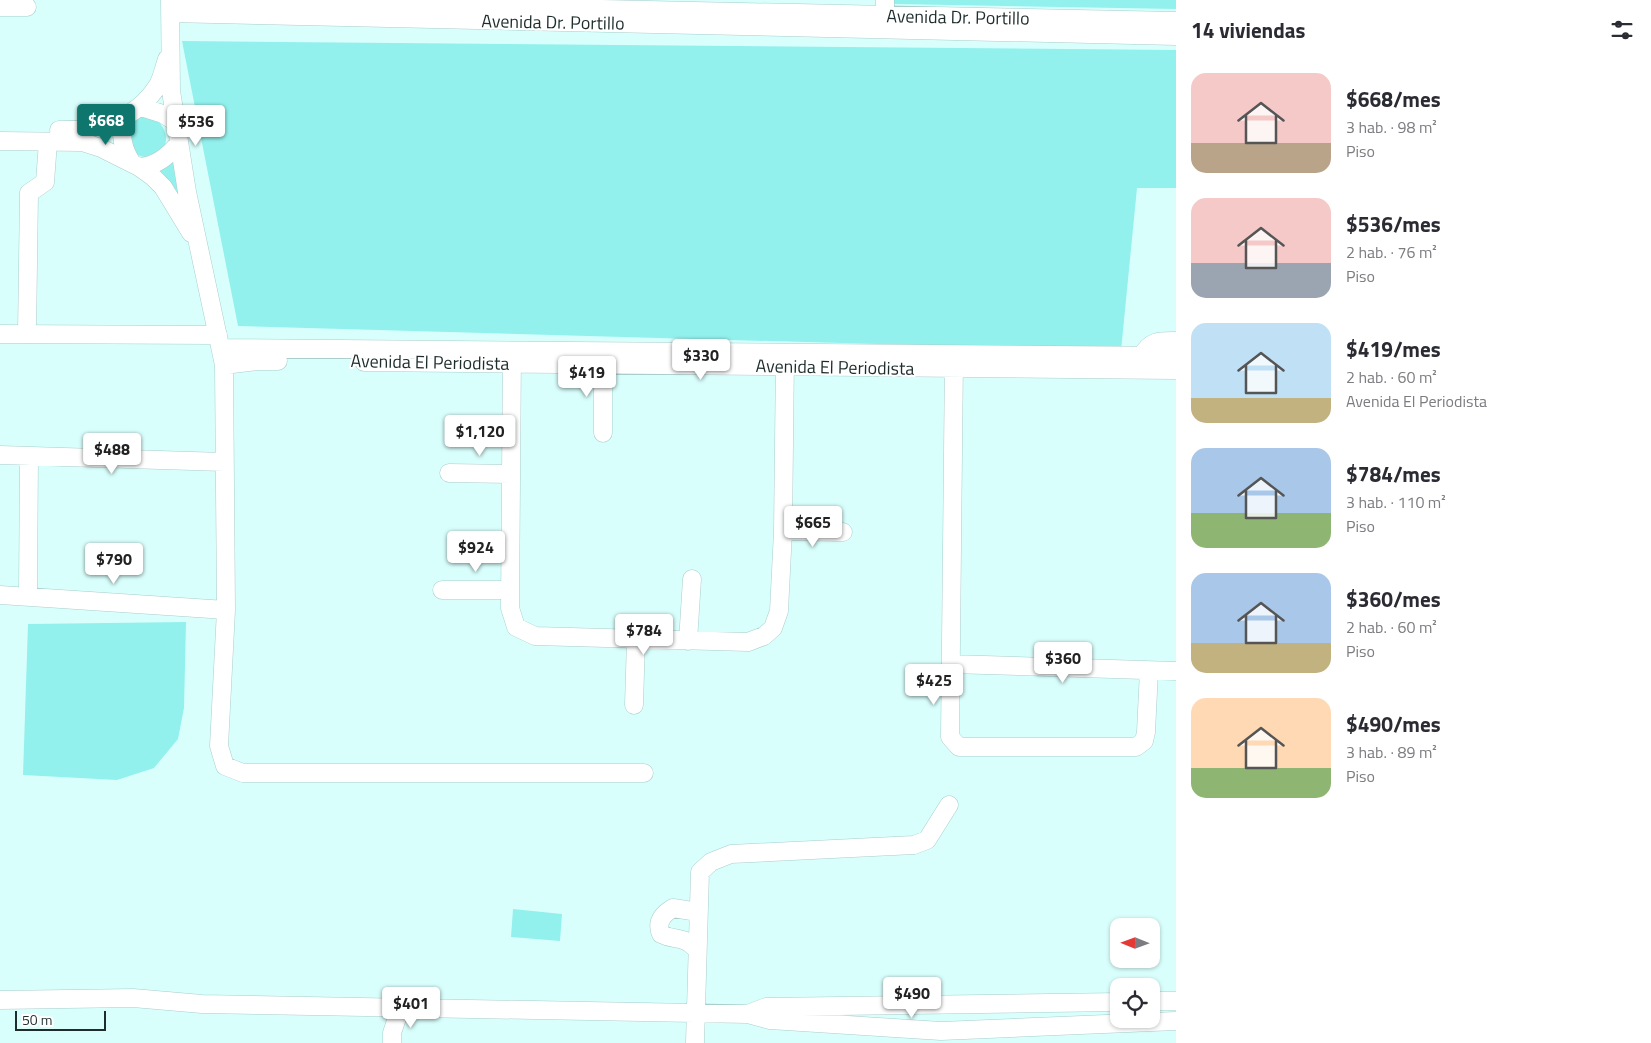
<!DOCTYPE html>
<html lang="es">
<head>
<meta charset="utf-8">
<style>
  body { margin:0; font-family:"Titillium Web",sans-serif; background:#f2f2f3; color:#2b2b33; height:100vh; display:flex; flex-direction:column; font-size:19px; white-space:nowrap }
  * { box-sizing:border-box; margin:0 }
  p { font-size:16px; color:#7c7c81 }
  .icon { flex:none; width:28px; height:28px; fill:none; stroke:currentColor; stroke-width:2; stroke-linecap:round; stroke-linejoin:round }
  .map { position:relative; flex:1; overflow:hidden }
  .panel { display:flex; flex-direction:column; background:#fff; width:475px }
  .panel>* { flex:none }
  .needle { width:32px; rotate:271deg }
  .tools { position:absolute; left:1110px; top:918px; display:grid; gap:10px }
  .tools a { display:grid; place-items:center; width:50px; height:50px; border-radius:10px; background:#fff; box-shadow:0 1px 4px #0004; font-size:25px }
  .scale { position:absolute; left:15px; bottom:12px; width:91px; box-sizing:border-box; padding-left:5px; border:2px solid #1e2d2c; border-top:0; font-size:14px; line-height:18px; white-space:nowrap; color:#1e2d2c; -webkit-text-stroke:4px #fff; paint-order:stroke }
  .price { position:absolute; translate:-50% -42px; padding:0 11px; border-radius:5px; background:#fff; color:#222; font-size:16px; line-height:32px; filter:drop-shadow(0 1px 2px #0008) }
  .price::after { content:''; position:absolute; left:50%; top:30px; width:15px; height:11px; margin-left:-8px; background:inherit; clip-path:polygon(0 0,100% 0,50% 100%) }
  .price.current { background:#0f766e; color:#fff }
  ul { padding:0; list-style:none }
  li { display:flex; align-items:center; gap:15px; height:125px; padding:0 15px }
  li span { display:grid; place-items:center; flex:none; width:140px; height:100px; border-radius:15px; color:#555 }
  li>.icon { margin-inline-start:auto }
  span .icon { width:60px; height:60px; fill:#fffc; stroke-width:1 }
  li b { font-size:21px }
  h2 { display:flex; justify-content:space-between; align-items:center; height:60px; padding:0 15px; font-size:21px }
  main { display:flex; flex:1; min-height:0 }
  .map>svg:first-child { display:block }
  .green { fill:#93f1ed }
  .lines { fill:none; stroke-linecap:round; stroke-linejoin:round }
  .minor-casing { stroke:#a9cecc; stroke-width:19 }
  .minor { stroke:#fff; stroke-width:18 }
  .labels { text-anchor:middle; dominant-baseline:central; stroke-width:4; stroke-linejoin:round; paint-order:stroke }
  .street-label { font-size:18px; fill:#1e2d2c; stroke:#fff }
</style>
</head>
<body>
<main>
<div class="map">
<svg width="1176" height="1043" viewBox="0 0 1176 1043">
  <rect width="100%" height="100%" fill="#d9fffd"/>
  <path class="green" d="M892,0H1176V9L892,4Z
    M182,41L1176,50V188H1137L1121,351L238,326Z
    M142,115L156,118C186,151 140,170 129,146C127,141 128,132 127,126Z
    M177,156L190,222L155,171Z
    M186,622L184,708L178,739L154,768L117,780L23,775L28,624Z
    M513,909L562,914L560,941L511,937Z"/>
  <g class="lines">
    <defs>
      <path id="minor" d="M170,0L171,91L187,192L224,365L226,610L219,746L225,766L243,773H644
        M170,0L1176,21
        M0,7H27
        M170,13L1176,36
        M885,27V0
        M141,107L163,114L176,122
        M122,118C121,136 122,148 132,163
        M59,130C97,131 137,120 158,85C162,78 164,68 167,59
        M0,141L82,142L101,148L139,167L153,177L163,187L191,233
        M139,167C157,166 168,156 179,143
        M0,334L218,335
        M27,334L29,193L45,182L48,142
        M221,348L1176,356
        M512,351L510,608L516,627L535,636L748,642L764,636L773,628L779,611L783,531L785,356
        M1142,356C1150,340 1160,341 1176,341
        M954,358L950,737L959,747H1136L1144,741L1146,732L1149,671
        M364,362L1176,370
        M224,365L257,361H278
        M603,433V364
        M0,455L224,462
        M449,473L511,474
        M783,531L843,532
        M442,590H510
        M0,595L226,610
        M28,595L29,456
        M688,641L692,579
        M951,664L1176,671
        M634,705L636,639
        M697,950C682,934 677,942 661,934C656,922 663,914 673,908L698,912
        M0,1000L133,998L202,1004L748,1014
        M1151,1001H1176
        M1119,1002L766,1007L748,1014L770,1020L941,1031L1176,1021
        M392,1043V1033L400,1009
        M695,1043L700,872L711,862L731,854L914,845L927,840L949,805"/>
    </defs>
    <use href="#minor" class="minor-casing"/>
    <use href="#minor" class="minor"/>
  </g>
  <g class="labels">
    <g class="street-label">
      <text transform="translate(958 17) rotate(1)">Avenida Dr. Portillo</text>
      <text transform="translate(553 22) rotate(1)">Avenida Dr. Portillo</text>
      <text transform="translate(430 362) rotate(1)">Avenida El Periodista</text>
      <text transform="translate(835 367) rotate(1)">Avenida El Periodista</text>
    </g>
  </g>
</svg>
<div class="tools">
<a><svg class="needle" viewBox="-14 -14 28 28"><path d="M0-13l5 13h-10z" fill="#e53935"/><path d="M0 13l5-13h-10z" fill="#7c7c81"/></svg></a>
<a><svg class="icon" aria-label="locate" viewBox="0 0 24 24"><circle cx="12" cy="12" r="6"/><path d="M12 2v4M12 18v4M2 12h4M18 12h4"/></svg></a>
</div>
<div class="scale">50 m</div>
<b class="price current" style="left:106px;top:146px">$668</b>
<b class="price" style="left:196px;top:147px">$536</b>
<b class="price" style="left:701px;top:381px">$330</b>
<b class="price" style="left:587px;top:398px">$419</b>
<b class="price" style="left:480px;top:457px">$1,120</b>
<b class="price" style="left:112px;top:475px">$488</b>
<b class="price" style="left:813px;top:548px">$665</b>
<b class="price" style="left:476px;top:573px">$924</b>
<b class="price" style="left:114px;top:585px">$790</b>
<b class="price" style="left:644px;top:656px">$784</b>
<b class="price" style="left:1063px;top:684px">$360</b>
<b class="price" style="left:934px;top:706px">$425</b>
<b class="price" style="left:912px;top:1019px">$490</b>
<b class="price" style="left:411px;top:1029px">$401</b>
</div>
<section class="panel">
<h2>14 viviendas<svg class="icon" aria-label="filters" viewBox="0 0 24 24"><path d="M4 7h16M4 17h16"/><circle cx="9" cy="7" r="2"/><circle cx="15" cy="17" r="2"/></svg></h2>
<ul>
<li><span style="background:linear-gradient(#f6c9c9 70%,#b9a48a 0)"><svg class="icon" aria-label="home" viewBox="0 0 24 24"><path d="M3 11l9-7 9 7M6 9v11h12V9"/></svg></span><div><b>$668/mes</b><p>3 hab. · 98 m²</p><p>Piso</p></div></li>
<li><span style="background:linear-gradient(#f6c9c9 65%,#9aa5b1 0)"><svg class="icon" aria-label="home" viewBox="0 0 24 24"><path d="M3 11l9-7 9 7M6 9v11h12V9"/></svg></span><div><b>$536/mes</b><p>2 hab. · 76 m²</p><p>Piso</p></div></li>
<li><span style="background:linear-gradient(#bfe0f5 75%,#c2b280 0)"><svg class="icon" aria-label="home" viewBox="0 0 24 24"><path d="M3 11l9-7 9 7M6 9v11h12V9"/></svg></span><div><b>$419/mes</b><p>2 hab. · 60 m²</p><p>Avenida El Periodista</p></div></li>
<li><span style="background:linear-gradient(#a9c7e8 65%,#8fb573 0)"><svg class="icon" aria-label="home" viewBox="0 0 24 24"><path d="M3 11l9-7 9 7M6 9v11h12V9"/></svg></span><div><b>$784/mes</b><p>3 hab. · 110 m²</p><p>Piso</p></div></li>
<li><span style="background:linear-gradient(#a9c7e8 70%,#c2b280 0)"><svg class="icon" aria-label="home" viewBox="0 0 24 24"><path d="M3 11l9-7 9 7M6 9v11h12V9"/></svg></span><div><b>$360/mes</b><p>2 hab. · 60 m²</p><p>Piso</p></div></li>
<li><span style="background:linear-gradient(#ffd9b3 70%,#8fb573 0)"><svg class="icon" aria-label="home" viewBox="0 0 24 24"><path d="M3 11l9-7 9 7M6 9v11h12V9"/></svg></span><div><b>$490/mes</b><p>3 hab. · 89 m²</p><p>Piso</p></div></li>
</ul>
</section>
</main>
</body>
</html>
